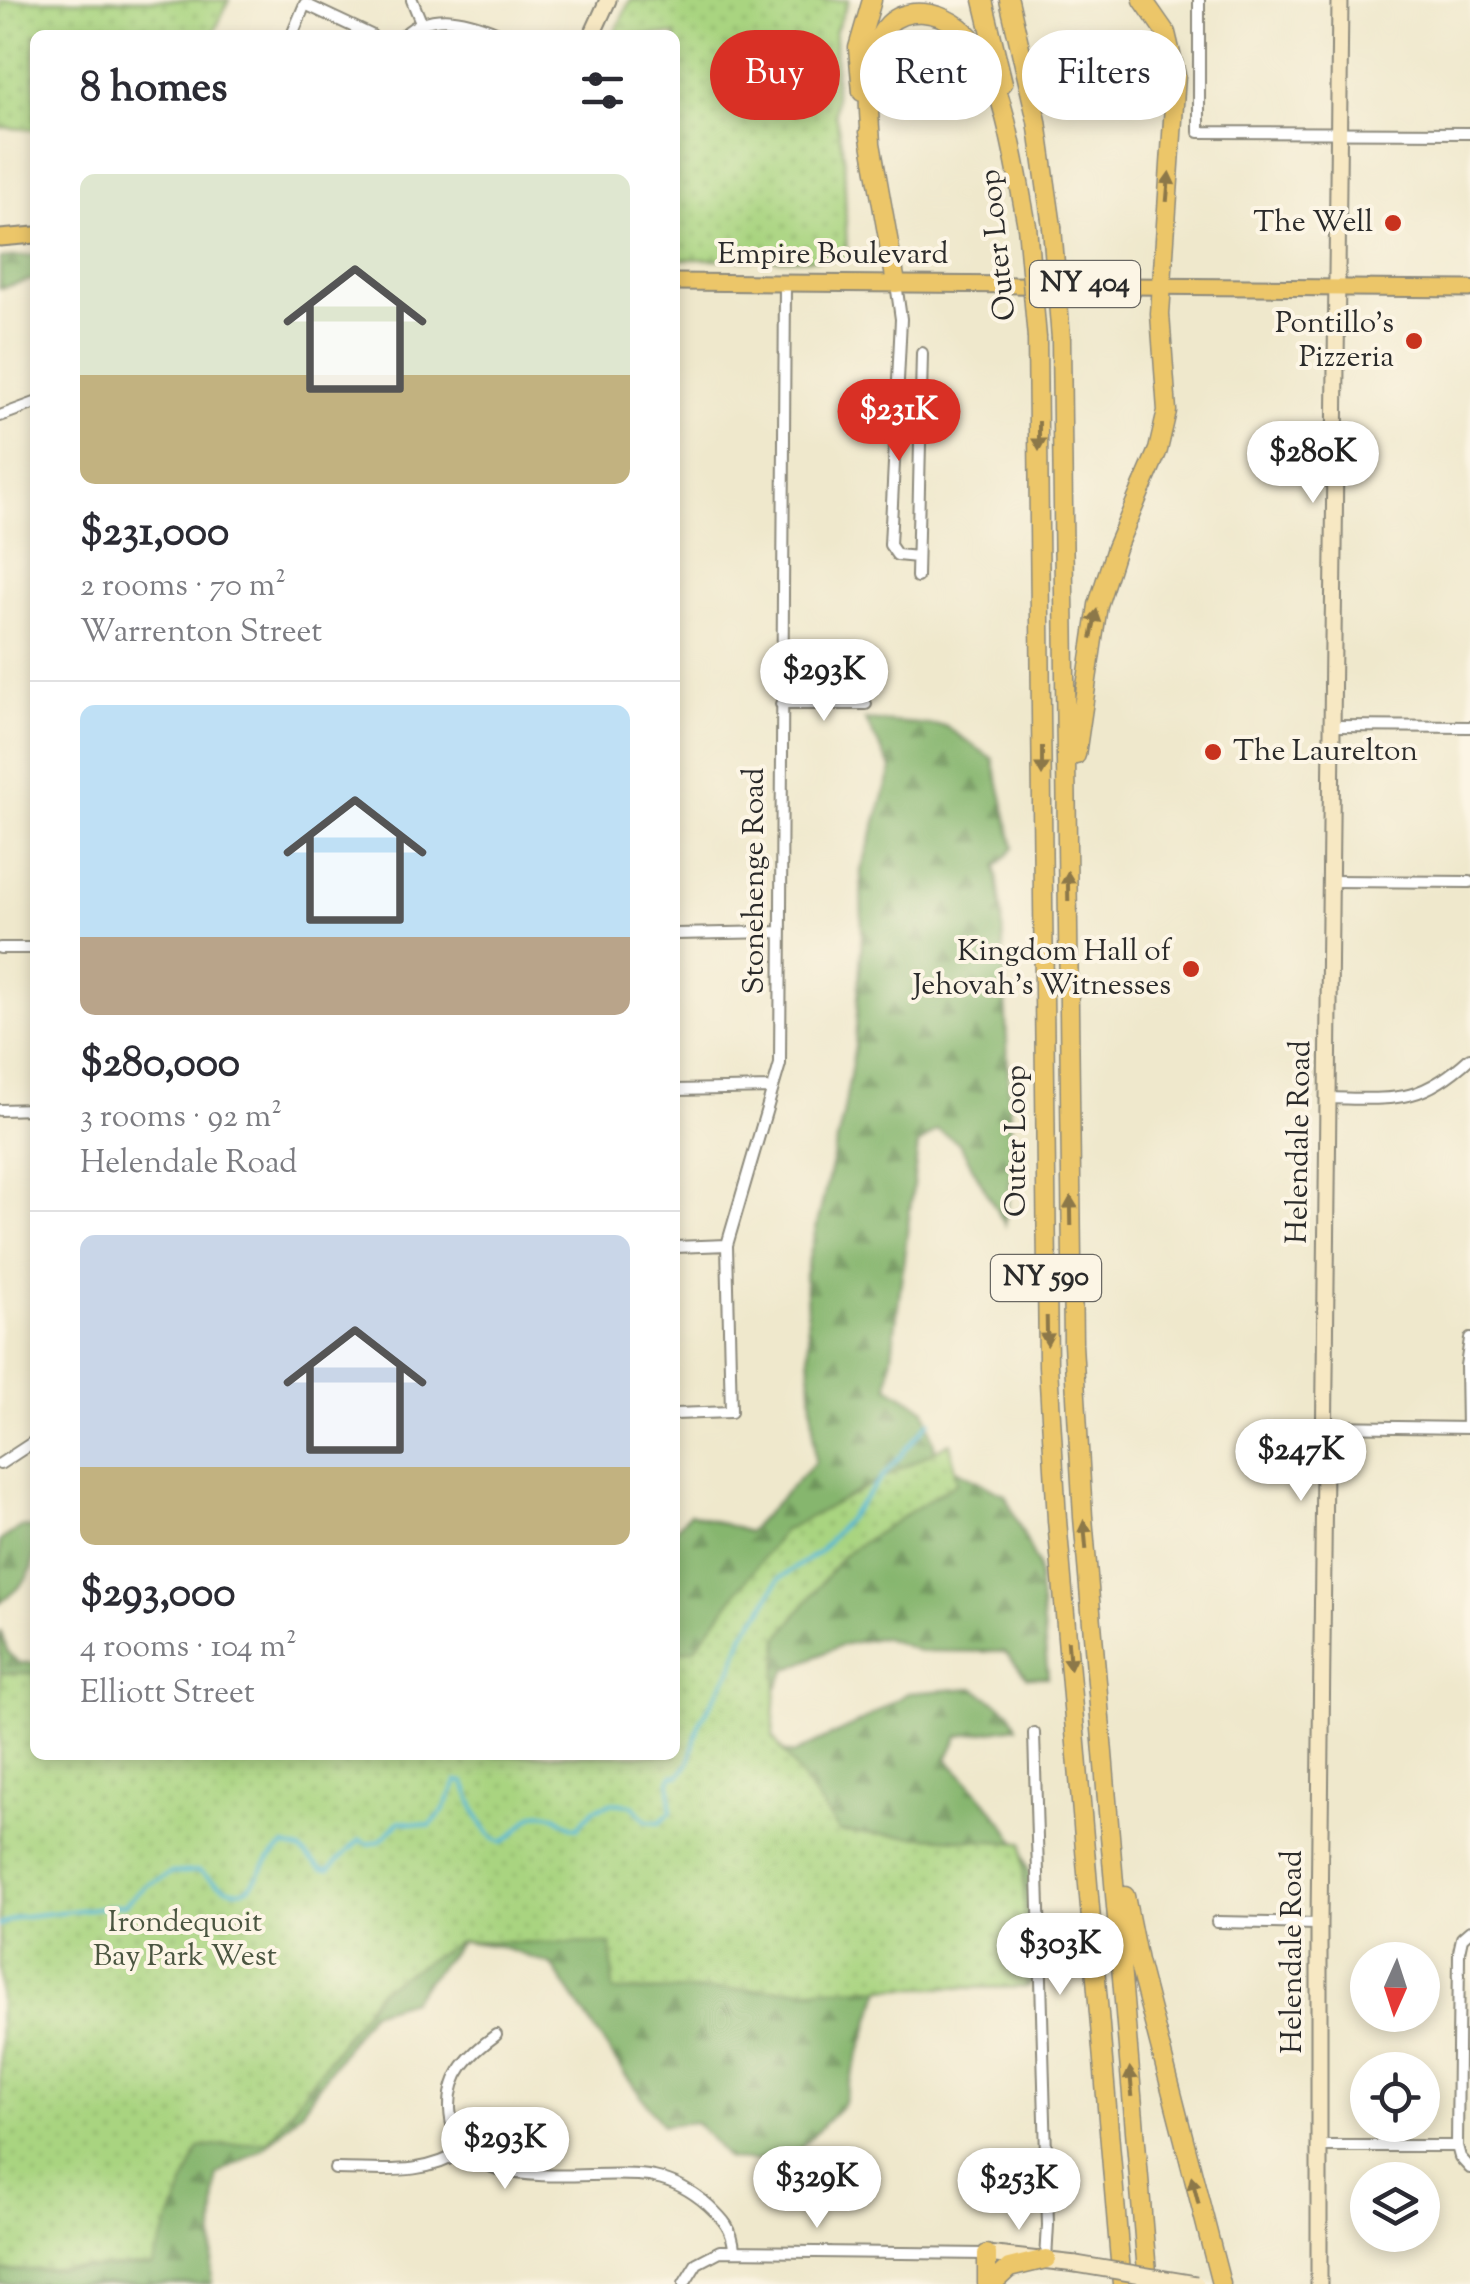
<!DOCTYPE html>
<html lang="en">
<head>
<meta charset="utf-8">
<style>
  body { margin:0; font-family:"Sorts Mill Goudy",serif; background:#f2f2f3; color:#2b2b33; height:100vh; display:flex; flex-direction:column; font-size:38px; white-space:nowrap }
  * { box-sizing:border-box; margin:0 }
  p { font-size:32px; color:#7c7c81 }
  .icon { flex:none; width:55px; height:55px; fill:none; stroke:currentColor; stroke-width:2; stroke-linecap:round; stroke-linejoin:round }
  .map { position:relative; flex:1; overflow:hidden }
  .drawer { position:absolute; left:30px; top:30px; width:650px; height:1730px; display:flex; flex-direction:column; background:#fff; border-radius:15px; box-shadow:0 5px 15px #0003 }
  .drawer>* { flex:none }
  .hud { position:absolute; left:710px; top:30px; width:610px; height:90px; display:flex; gap:20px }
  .needle { width:65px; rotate:183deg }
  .buttons { position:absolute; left:1350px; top:1942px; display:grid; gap:20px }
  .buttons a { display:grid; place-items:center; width:90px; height:90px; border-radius:50%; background:#fff; box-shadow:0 5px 15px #0003; font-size:50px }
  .price { position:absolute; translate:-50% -85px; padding:0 22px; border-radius:35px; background:#fff; color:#222; font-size:32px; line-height:65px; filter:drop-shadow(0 2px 5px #0008) }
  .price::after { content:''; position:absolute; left:50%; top:60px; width:30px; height:22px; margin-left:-15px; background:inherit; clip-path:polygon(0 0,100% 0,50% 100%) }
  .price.active { background:#d93025; color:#fff }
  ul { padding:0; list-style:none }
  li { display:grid; align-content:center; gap:20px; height:530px; padding:0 50px }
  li+li { border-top:2px solid #e1e1e2 }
  li span { display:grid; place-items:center; height:310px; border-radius:15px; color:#555 }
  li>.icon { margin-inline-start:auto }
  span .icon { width:180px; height:180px; fill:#fffc; stroke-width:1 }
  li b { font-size:42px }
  h2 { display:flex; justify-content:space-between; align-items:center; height:120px; padding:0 50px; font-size:42px }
  .tag { padding:0 35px; border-radius:45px; background:#fff; box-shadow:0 5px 15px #0003; font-size:35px; line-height:90px }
  .tag.active { background:#d93025; color:#fff }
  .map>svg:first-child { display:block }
  .forest { fill:url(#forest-firs); stroke:#58704c; stroke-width:2.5 }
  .park { fill:url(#park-dots); stroke:#6a8056; stroke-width:2.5 }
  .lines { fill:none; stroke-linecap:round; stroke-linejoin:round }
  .stream { stroke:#56b9d4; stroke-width:4 }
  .street-casing { stroke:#8d8a7c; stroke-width:14 }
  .secondary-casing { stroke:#8d8a7c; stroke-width:19 }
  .primary-casing { stroke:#8d8a7c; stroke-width:19 }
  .highway-casing { stroke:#8d8a7c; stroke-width:21 }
  .street { stroke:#fff; stroke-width:10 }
  .secondary { stroke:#f7e8c3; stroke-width:15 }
  .primary { stroke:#ecc669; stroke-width:15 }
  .highway { stroke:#ecc669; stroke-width:18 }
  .secondary-bridge-casing { stroke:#8d8a7c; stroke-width:19; stroke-linecap:butt }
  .highway-bridge-casing { stroke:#8d8a7c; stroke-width:21; stroke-linecap:butt }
  .secondary-bridge { stroke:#f7e8c3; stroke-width:15 }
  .highway-bridge { stroke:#ecc669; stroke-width:18 }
  .oneway { fill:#8c784a }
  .poi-dot { fill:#c8321e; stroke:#fcf5e5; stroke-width:4 }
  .labels { text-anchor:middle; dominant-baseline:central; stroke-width:8; stroke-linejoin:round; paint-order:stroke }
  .shield { fill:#fcf5e5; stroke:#6a6863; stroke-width:2.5 }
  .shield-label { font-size:28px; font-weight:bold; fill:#2b2b2b }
  .poi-label { font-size:30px; fill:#2b2b2b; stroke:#fcf5e5; text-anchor:end }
  .street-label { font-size:30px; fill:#2b2b2b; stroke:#fcf5e5 }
  .park-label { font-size:30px; fill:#4a5540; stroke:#fcf5e5 }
</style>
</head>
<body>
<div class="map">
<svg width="1470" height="2284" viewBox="0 0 1470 2284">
  <defs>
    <pattern id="forest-firs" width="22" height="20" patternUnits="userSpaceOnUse" patternTransform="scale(2.5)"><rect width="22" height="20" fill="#86b66e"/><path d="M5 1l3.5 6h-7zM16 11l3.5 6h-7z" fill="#6e945b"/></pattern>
    <pattern id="park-dots" width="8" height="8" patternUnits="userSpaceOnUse" patternTransform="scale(2.5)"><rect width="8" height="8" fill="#a9d480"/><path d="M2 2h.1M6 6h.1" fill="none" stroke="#92b66f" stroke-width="1.8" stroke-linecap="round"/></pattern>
  </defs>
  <rect width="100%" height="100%" fill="#fcf5e5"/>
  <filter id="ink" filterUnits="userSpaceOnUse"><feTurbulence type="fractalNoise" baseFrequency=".01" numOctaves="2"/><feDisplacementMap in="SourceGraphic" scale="20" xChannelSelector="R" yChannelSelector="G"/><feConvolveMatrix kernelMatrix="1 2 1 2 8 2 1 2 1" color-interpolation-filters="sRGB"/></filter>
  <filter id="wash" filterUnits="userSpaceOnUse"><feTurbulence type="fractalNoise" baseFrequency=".0048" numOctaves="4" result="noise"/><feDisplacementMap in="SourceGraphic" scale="40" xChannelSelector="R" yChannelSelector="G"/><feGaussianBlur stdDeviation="2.25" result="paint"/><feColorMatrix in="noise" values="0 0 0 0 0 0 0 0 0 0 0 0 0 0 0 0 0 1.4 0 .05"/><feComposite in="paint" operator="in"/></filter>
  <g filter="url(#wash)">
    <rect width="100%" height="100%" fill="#efe8cc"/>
    <path class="forest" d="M35,255V279L0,288V258Z
      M865,720L945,726L993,759L1014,848L996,867L1002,915L1012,1170L1005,1225L959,1143L937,1130L918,1145L888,1386L925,1409L938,1461L1005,1495L1037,1564L1048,1677H1027L1005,1652L919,1651L882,1637L841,1645L787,1670L757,1723L758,1744L793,1754L860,1722L908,1693L973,1688L1010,1711L1017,1727L958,1736L947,1759C976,1790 1017,1830 1029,1872C1035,1896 1032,1955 1033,1982L1026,1987L881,1988L843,2104L787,2162L728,2159L696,2122L663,2125L623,2072L552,1965L498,1946L461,1941L411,2000L370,2012L302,2110L263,2149L217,2175L211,2284H0V1630L8,1653L19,1663H35V1755H675V1530L690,1513L748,1532L815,1462L805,1275L843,1116L855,1046L862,936L861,871L892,769Z
      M21,1527L35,1528C35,1571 34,1576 0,1603V1541Z"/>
    <path class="park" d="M0,0H229L213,35H35V130L0,127Z
      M630,0H849L835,32V113L844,156L847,259H675V35H614Z
      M950,1443L957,1482L843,1555L779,1638L773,1737L840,1832L1023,1843L1026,1987L613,1991L611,1944L460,1941L380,1989L268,2141L199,2148L152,2266L0,2271V1673H35V1755H675V1653L695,1648L783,1531Z"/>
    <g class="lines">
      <path class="stream" d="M0,1925L17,1917L124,1905L147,1885L171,1873L199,1871C263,1919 247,1867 285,1846L300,1850L322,1869H329L360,1840L369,1844L380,1841L400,1821L430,1826L444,1810L457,1781L464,1782C475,1803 477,1832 502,1842C521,1835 526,1808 549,1814C560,1816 566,1826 577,1828L594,1809L611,1803L632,1805L647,1821L660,1822L671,1812L670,1781L673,1775L679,1776L689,1763L700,1721L732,1669L744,1633L762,1610L779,1579L819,1552L930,1421"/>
    </g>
  </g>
  <g filter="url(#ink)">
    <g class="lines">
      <defs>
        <path id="street" d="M412,0L421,22
          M1199,0V132L1470,133
          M292,35L305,4L371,35
          M404,35C432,8 472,21 503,35
          M896,283L901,319L890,545L897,555L917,557
          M0,416L35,403
          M917,577L922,353
          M781,704H866
          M1334,726L1470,727
          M1330,881L1470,882
          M675,934L780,932
          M0,948H35
          M675,1090L772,1088
          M1328,1098C1393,1099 1419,1105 1470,1058
          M0,1110L35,1109
          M675,1247L727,1245
          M675,1414L731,1412L727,1245L780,1064L785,282
          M1325,1426L1470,1428
          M1467,1428L1466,1366L1470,1339
          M0,1464L35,1441
          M1034,1733L1048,2225L1046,2259
          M1217,1922L1319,1924
          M1470,1931L1462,1938L1459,1952L1457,2146L1460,2157L1470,2168
          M496,2035C470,2054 449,2073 450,2109C454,2205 593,2165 654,2177C675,2181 692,2191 708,2205C723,2219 733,2229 734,2250
          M1321,2146H1457
          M335,2169C383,2169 423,2177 465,2150
          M684,2284L697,2263L720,2251L987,2254"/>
        <path id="secondary" d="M592,35L608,0
          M987,2254L1076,2264
          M1319,2284V1924L1340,0"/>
        <path id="primary" d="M0,238L35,235
          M675,282L1470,289"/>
        <path id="highway" d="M983,0L1003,83
          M1009,0L1037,121L1052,227
          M862,92L858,48L872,0
          M869,132L896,283
          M871,142C868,100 858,8 924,13C944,15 964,27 975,43C1005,85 1017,175 1027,226
          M1037,338L1048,1366L1057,1520L1122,2284
          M1061,339L1073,1344L1083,1517L1148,2284
          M1076,755L1098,605L1116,548L1158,450L1167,411L1160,314L1176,75L1166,33L1143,0
          M1125,1896L1138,1961L1221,2284
          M987,2284V2254
          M992,2284L1009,2268L1046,2259"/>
      </defs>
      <use href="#street" class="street-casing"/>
      <use href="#secondary" class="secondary-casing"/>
      <use href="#primary" class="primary-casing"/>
      <use href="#highway" class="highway-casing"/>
      <use href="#street" class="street"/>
      <use href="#secondary" class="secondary"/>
      <use href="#primary" class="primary"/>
      <use href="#highway" class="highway"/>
      <defs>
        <path id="secondary-bridge" d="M1076,2264L1196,2284"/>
        <path id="highway-bridge" d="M1027,226L1037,338
          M1052,227L1061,339"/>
      </defs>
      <use href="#secondary-bridge" class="secondary-bridge-casing"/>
      <use href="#highway-bridge" class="highway-bridge-casing"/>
      <use href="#secondary-bridge" class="secondary-bridge"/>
      <use href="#highway-bridge" class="highway-bridge"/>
    </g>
    <defs><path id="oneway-solid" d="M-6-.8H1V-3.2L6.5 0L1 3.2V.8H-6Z" transform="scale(2.5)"/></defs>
    <g class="oneway">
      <use href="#oneway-solid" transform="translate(1168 187) rotate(-85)"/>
      <use href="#oneway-solid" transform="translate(1039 436) rotate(90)"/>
      <use href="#oneway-solid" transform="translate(1094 624) rotate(-79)"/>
      <use href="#oneway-solid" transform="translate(1042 761) rotate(90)"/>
      <use href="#oneway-solid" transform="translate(1068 886) rotate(-91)"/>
      <use href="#oneway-solid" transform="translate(1071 1211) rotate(-91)"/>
      <use href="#oneway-solid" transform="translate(1047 1331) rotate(89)"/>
      <use href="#oneway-solid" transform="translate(1085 1535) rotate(-95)"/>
      <use href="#oneway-solid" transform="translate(1069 1655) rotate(85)"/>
      <use href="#oneway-solid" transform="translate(1131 2082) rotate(-95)"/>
      <use href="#oneway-solid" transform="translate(1195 2190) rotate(-104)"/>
    </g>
  </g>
  <g class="poi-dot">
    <circle cx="1393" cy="223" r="10"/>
    <circle cx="1414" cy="341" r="10"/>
    <circle cx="1213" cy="752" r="10"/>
    <circle cx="1191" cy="969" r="10"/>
  </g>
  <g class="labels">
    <g class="shield">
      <rect x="1030" y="261" width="110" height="46" rx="8"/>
      <rect x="991" y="1255" width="110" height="46" rx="8"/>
    </g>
    <g class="shield-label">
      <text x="1085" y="284">NY 404</text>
      <text x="1046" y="1278">NY 590</text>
    </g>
    <g class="poi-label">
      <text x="1373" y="223">The Well</text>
      <text x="1394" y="324">Pontillo's<tspan x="1394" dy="34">Pizzeria</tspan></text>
      <text x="1233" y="752" text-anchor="start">The Laurelton</text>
      <text x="1171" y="952">Kingdom Hall of<tspan x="1171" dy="34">Jehovah’s Witnesses</tspan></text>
    </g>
    <g class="street-label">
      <text transform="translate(999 245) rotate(-96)">Outer Loop</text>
      <text x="833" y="255">Empire Boulevard</text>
      <text transform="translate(755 881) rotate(-90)">Stonehenge Road</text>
      <text transform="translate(1017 1141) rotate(-90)">Outer Loop</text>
      <text transform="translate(1300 1142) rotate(-89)">Helendale Road</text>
      <text transform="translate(1293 1952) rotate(-90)">Helendale Road</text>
    </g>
    <g class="park-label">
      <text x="185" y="1923">Irondequoit<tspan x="185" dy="34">Bay Park West</tspan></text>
    </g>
  </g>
</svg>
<div class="buttons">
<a><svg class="needle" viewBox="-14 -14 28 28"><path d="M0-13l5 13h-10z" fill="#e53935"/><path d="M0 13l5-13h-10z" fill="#7c7c81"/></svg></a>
<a><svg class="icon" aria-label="locate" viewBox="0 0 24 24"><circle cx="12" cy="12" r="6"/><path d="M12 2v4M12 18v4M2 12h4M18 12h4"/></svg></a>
<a><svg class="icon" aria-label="layers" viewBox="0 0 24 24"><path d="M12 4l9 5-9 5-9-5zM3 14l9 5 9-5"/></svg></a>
</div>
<b class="price active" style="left:899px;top:464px">$231K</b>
<b class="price" style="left:1313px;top:506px">$280K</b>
<b class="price" style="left:824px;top:724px">$293K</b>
<b class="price" style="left:1301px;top:1504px">$247K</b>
<b class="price" style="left:1060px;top:1998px">$303K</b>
<b class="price" style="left:505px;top:2192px">$293K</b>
<b class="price" style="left:817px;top:2231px">$329K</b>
<b class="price" style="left:1019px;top:2233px">$253K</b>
<div class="hud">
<a class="tag active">Buy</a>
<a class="tag">Rent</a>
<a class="tag">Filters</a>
</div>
<section class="drawer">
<h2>8 homes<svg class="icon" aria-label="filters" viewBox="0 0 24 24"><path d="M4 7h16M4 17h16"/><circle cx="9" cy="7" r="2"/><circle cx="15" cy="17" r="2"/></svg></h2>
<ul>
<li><span style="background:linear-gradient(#dfe7d0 65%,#c2b280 0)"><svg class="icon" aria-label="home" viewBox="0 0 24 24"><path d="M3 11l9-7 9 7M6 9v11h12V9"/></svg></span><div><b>$231,000</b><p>2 rooms · 70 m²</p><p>Warrenton Street</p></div></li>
<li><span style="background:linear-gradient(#bfe0f5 75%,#b9a48a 0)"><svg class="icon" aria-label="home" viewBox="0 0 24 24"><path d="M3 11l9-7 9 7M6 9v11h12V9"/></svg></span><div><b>$280,000</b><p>3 rooms · 92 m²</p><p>Helendale Road</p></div></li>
<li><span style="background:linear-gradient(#c9d6e8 75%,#c2b280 0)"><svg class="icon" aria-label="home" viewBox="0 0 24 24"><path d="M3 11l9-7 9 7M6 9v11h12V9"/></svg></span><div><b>$293,000</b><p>4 rooms · 104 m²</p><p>Elliott Street</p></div></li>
</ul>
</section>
</div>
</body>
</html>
